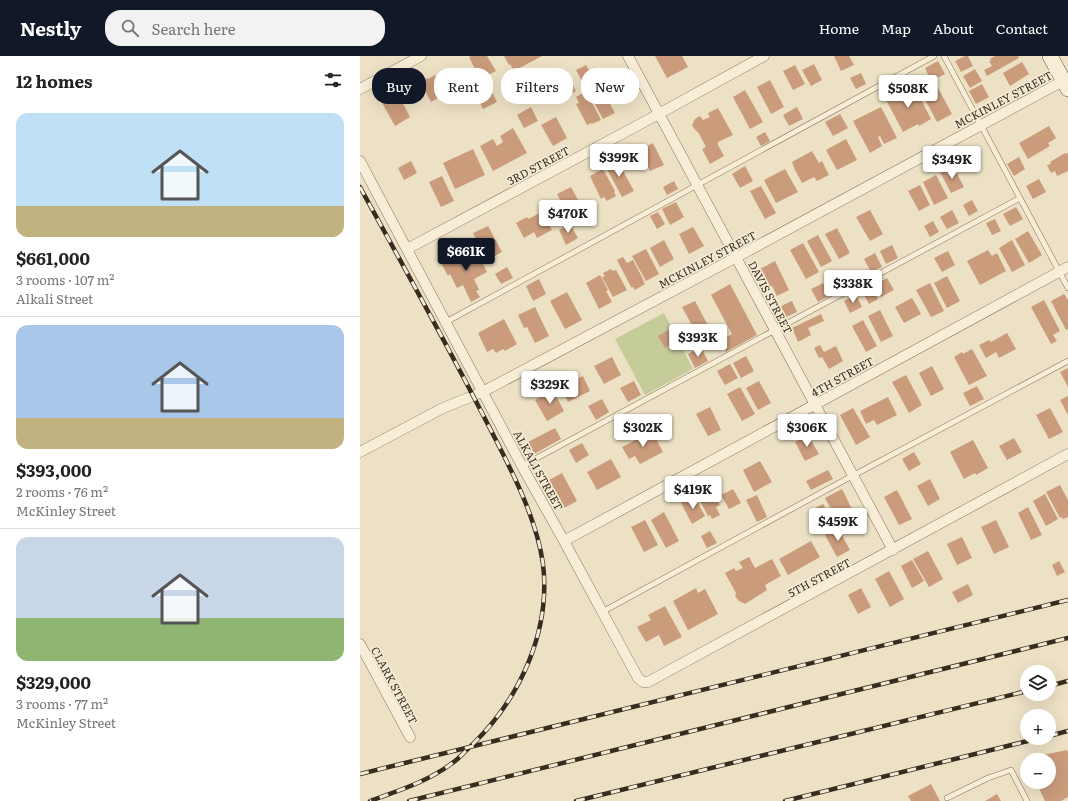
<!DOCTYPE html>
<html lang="en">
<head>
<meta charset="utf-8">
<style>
  body { margin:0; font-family:Literata,serif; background:#f2f2f2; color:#222; height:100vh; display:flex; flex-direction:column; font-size:15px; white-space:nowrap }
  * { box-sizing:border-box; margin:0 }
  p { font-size:13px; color:#767676 }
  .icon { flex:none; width:22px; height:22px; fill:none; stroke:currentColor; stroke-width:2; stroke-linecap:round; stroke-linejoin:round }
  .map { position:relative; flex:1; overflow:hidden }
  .side { display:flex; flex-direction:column; background:#fff; width:360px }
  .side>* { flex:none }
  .top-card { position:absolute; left:12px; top:12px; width:380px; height:36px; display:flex; gap:8px }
  .buttons { position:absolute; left:660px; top:609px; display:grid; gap:8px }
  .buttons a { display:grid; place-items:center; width:36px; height:36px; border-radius:50%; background:#fff; box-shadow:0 4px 16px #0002; font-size:20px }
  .price { position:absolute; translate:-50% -34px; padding:0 9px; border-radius:4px; background:#fff; color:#222; font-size:13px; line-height:26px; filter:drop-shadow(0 1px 2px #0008) }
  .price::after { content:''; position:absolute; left:50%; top:24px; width:12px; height:9px; margin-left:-6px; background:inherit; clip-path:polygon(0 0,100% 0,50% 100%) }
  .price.on { background:#111827; color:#fff }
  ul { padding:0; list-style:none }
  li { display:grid; align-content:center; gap:8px; height:212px; padding:0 16px }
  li+li { border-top:1px solid #e0e0e0 }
  li span { display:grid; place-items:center; height:124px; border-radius:12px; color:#555 }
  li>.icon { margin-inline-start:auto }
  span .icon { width:72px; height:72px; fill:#fffc; stroke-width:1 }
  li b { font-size:17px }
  h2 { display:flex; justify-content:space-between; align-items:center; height:48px; padding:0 16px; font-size:17px }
  .tag { padding:0 14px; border-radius:16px; background:#fff; box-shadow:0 4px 16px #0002; font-size:14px; line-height:36px }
  .tag.on { background:#111827; color:#fff }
  header { display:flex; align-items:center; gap:24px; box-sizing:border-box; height:56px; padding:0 20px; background:#111827; color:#fff }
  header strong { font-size:19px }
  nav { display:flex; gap:22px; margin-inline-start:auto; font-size:14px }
  .search { width:280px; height:36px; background:#f2f2f2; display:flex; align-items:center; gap:10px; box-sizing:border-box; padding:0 14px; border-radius:16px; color:#767676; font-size:15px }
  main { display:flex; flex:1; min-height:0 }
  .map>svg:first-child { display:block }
  .green { fill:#c5cb99 }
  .building { fill:#ca9c7c }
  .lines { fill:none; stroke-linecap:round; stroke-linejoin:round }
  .lane-casing { stroke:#87725b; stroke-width:6 }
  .street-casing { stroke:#87725b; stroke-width:11 }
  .secondary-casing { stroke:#69533e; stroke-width:16 }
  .lane { stroke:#f8eed8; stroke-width:5 }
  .street { stroke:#f8eed8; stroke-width:10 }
  .secondary { stroke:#f8eed8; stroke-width:15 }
  .rail-casing { stroke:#382b1f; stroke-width:4.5 }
  .rail { stroke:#f5ebd4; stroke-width:3; stroke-dasharray:9; stroke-linecap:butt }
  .labels { text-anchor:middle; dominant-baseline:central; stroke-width:3.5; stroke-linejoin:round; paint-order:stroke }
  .street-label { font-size:11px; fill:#382b1f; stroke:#f5ebd4 }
</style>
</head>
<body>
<header>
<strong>Nestly</strong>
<div class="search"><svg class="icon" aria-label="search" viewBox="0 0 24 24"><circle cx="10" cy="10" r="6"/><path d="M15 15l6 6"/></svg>Search here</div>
<nav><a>Home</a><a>Map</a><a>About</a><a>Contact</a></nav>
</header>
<main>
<section class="side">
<h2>12 homes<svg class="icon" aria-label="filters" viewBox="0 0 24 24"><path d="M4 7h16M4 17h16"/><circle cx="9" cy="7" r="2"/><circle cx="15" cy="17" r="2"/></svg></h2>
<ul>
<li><span style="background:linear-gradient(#bfe0f5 75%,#c2b280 0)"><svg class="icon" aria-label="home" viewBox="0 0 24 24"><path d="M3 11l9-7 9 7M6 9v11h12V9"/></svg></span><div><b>$661,000</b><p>3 rooms · 107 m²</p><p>Alkali Street</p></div></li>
<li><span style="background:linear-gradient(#a9c7e8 75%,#c2b280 0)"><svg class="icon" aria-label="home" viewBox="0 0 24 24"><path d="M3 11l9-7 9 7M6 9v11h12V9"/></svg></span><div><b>$393,000</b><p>2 rooms · 76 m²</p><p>McKinley Street</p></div></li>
<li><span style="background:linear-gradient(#c9d6e8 65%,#8fb573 0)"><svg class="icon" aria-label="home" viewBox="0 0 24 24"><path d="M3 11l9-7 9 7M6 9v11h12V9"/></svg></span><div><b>$329,000</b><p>3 rooms · 77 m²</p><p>McKinley Street</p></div></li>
</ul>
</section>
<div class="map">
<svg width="708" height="745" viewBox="0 0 708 745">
  <rect width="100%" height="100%" fill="#ede1c5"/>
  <path class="green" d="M304,257L333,313L285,339L255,283Z"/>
  <path class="building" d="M111,0H127L136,15L120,23L109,1Z
    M144,0H182L154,15L150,8L149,9Z
    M295,0H322L328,11L307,22Z
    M474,0H489L494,9L481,15Z
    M605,0H608L613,10L601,16L595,5Z
    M635,0H658L659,2L627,20L624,14L632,10L629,5H631L630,3Z
    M578,5L585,18L571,25L565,12Z
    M662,6L669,18L650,30L643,17Z
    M454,8L462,24L451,30L442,14Z
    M226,9L235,24L224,29L216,14Z
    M435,9L445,28L433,34L423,15Z
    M615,13L622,25L610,32L603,20Z
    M501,17L506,28L496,33L490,22Z
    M75,19L85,38L71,46L60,26L68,22V23Z
    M207,19L216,35L201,43L193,27Z
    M410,24L424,51L411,58L397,31Z
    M576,28L592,58L577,66L561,36Z
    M622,28L629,41L616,48L609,35Z
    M130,32L137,46L123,53L116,39Z
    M555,32L571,63L559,70L558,68L543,76L523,38L531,34L536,42Z
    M242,33L255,57L243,63L230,39Z
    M385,34L403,66L390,73L373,41Z
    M226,35L241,64L232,68L231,67L227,69L216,48L219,47L216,41Z
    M37,36L50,61L35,70L21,45Z
    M171,51L178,65L164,72L157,59Z
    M437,51L443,63L429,70L423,59Z
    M521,51L537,82L524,88L520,80L518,81L522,90L510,97L493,65Z
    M358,52L373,79L358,86V89L364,100L350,108L342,93L346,91L338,76L336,75L332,69L335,63L340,60L343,64L350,61L348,57Z
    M480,58L488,72L473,80L465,66Z
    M196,61L207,82L193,90L181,69Z
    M689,70L696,82L688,87L690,90L668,103L659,87Z
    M153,72L167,97L133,115L120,90L133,83L137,90L143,86L140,80Z
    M405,76L410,85L401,90L396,81Z
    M486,83L497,104L477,114L466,94Z
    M293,87L304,109L290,115L280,94Z
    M113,93L125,119L95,133L83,107Z
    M452,95L459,107L462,105L469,119L457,125L454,121L442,127L435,114L432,106Z
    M705,97L706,98L708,97V115L697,120L695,115L691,117L687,109L691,108L690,106Z
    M659,101L665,113L654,120L647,108Z
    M256,102L274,135L262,141L244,108Z
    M51,105L57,117L44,124L38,112Z
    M385,110L393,125L380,132L372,118Z
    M593,110L604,131L591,137L580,116Z
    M243,113L255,135L254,136L256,140L247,145L244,141L241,143L230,120Z
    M425,113L438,136L416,147L404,124Z
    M576,119L588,142L574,149L563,126Z
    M82,120L94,145L81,151L69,126Z
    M679,123L686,136L673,143L666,130Z
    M314,125L318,133L307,139L303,131Z
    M560,129L570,149L559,155L548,135Z
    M401,130L416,157L405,163L390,135Z
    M211,131L225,157L211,165L197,138Z
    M612,144L618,155L609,160L603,149Z
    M316,146L324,161L310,169L302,153Z
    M656,151L663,163L650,170L643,158Z
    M510,154L523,178L510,185L496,161Z
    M592,154L599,167L587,173L580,161Z
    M182,156L192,174L177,182L174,176L164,182L156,167L167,161L168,163Z
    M298,156L305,168L297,173L290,160Z
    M635,163L641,175L632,179L626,167Z
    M573,165L579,176L570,181L564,170Z
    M210,168L218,182L206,189L199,174Z
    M128,170L142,196L127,204L113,177Z
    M333,171L344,190L329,198L319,178Z
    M477,172L490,197L479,203L465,178Z
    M668,175L682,199L669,207L655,183Z
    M458,179L472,205L461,211L447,185Z
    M304,184L314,203L300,211L290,192Z
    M652,184L665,209L652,216L639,192Z
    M443,187L459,216L446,223L430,194Z
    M532,189L538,202L526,208L520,195Z
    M107,193L110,199L117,196L127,216L114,223L119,234L116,235L120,241L111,246L103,229L97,232L90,218L88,220L81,207Z
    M286,193L299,218L286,225L272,200Z
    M628,194L632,200L637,197L646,215L620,229L607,205Z
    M588,195L595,209L582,216L574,202Z
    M515,197L522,211L511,216L504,203Z
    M263,201L267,207L273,204L284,225H283L285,228L275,234L273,231H271L257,204Z
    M415,205L429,234L417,240L412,230L409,231L400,213Z
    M147,211L153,222L141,228L135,218Z
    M251,213L253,215L256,214L267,234L253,241L242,221L245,220L243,217Z
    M240,219L248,234L246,235L252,246L239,253L226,227Z
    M587,220L600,245L587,252L574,227Z
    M527,222L534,234L521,241L515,229Z
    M179,223L186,238L173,245L166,230Z
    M463,227L469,240L458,246L451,233Z
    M570,227L584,255L571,261L556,234Z
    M370,228L397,279L366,296L360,285L372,278L351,239Z
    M511,230L518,243L509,248L502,235Z
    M207,236L222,264L205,273L190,245Z
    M704,238L708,244V273L706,274L691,245Z
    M496,239L502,251L490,257L484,245Z
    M552,242L561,258L544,267L535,251Z
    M684,244L700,275L693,279L697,285L691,288L671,251Z
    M335,245L350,273L338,280L322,251Z
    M432,245L437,256L426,261L421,250Z
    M175,251L189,280L175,287L167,271L164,272L158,259Z
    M520,254L533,280L521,286L508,260Z
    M461,258L464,265L448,272L451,279L438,286L432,272Z
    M144,263L157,288L145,295L143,293L136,297L133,293L127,296L118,277Z
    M503,264L517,290L506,296L492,270Z
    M308,274L315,286L305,292L298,280Z
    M647,277L656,293L639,302L636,296L626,302L619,289L629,284L631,286Z
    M460,289L464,296L476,290L483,305L469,313L462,301L459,302L454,292Z
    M341,291L348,305L335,312L328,298Z
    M612,293L627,320L609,329L594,301L602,296L603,298Z
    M386,300L394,315L381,322L373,307Z
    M252,301L261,319L244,328L234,310Z
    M370,308L378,322L365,329L357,315Z
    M572,310L584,333L571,340L559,317Z
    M708,312V331L700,316Z
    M546,319L562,349L549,357L532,326Z
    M223,320L230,335L208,346L201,331Z
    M274,325L281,339L268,346L260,332Z
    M399,325L411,347L398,354L386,332Z
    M617,330L624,343L610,350L603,337Z
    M380,331L395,358L382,365L367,338Z
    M193,334L204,355L187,365L175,344Z
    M708,340V359L700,344Z
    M528,341L537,359L517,369L514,364L506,368L500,355Z
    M242,343L249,356L236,364L228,350Z
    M350,351L361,374L348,380L336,358Z
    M493,352L510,381L496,389L480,359Z
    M690,352L703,376L689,383L676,359Z
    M195,372L201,383L174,398L168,386Z
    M292,375L303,396L280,408L275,400L269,403L262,391Z
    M448,379L459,398L445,405L435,386Z
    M654,382L662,396L647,404L639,390Z
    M613,384L628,412L616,419L615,417L604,423L590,396Z
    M222,387L229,399L216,407L209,394Z
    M554,396L561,408L549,415L542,403Z
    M251,403L261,421L237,434L227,416Z
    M400,405L412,426L394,436L383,414Z
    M468,414L473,423L451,434L446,425Z
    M202,417L217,445L204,452L189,424Z
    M570,423L580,443L568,450L557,430Z
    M700,429L708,444V461L703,463L701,461L700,462L686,436Z
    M351,432L360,449L356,451L360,459L352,463L350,459L348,460L337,439Z
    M373,433L381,447L369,453L361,439Z
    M482,433L494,457L478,466L465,442Z
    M537,434L552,463L539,469L524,441Z
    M685,438L698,463L686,470L673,445Z
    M397,439L407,461L397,466L386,444Z
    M334,440L345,460L332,468L321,447Z
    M463,448L470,460L458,466L452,454Z
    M668,451L682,479L671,484L658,457Z
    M304,456L319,485L306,492L291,464Z
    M285,464L298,489L284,496L271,471Z
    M636,464L649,491L634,498L621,471Z
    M478,472L490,494L477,501L465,479Z
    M350,475L357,487L347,492L341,480Z
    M602,481L612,502L597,509L587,488Z
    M451,485L460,501L428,519L419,503Z
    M568,495L583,523L569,531L553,503Z
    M389,501L395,512L412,503L421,520L405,529L407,534L385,548L379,545L375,540L376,537L365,517L374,512L376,515L383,512L379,506Z
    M552,504L564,525L552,532L541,510Z
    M699,505L705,516L697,520L692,509Z
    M529,515L544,543L530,551L515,523Z
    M608,528L613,539L598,547L592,536Z
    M336,532L338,537L345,533L358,558L328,574L313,545Z
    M501,532L511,551L498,558L488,539Z
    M305,550L322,581L304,590L299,579L286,586L277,571L291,564L288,559Z
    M707,694L708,696V741L701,745H685L676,726H689V704H667V708L665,704L663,703Z
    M571,728L580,745H551L548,740Z
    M637,738L641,745H625Z"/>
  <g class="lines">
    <defs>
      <path id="lane" d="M584,0L708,232
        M86,266L574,0
        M162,410L415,274L660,142
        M242,556L481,426L708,305
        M587,742L628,722L651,714L667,745"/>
      <path id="street" d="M268,0L533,494
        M0,33L61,0
        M0,105L162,410L204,485L278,622L283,626H288L708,398
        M47,193L284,66L404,0
        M0,396L83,352L113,340L130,332L386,196L703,25
        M204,485L708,211
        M0,588L50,681"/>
      <path id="secondary" d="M690,0L708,33"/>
    </defs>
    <use href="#lane" class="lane-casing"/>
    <use href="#street" class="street-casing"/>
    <use href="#secondary" class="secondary-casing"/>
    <use href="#lane" class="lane"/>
    <use href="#street" class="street"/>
    <use href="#secondary" class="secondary"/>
    <defs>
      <path id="rail" d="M0,131C41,206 83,281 122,357C145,402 176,457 183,508C191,575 160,642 113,688C105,695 99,703 91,708C67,726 37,735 10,745
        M689,630L708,625
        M689,680L708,675
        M0,718L708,544
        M49,745L708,582
        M216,745L667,635
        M425,745L680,682"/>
    </defs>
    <use href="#rail" class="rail-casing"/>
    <use href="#rail" class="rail"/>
  </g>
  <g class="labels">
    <g class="street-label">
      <text transform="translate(643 43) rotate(-28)">MCKINLEY STREET</text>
      <text transform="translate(178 109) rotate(-28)">3RD STREET</text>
      <text transform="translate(347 203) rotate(-28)">MCKINLEY STREET</text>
      <text transform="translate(411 241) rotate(62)">DAVIS STREET</text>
      <text transform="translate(482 320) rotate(-29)">4TH STREET</text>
      <text transform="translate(179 414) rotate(61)">ALKALI STREET</text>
      <text transform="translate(459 521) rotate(-28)">5TH STREET</text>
      <text transform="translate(35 629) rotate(62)">CLARK STREET</text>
    </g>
  </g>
</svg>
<div class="buttons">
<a><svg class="icon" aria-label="layers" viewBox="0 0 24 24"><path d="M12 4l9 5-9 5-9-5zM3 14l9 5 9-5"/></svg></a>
<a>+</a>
<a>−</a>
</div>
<b class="price" style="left:548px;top:53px">$508K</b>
<b class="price" style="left:259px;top:122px">$399K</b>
<b class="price" style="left:592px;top:124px">$349K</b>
<b class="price" style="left:208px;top:178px">$470K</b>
<b class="price on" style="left:106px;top:216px">$661K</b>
<b class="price" style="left:493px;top:248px">$338K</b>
<b class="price" style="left:338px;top:302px">$393K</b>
<b class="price" style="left:190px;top:349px">$329K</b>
<b class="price" style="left:283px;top:392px">$302K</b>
<b class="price" style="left:447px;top:392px">$306K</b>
<b class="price" style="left:333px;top:454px">$419K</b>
<b class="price" style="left:478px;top:486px">$459K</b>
<div class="top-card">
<a class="tag on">Buy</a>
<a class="tag">Rent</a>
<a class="tag">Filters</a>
<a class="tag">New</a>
</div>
</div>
</main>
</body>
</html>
